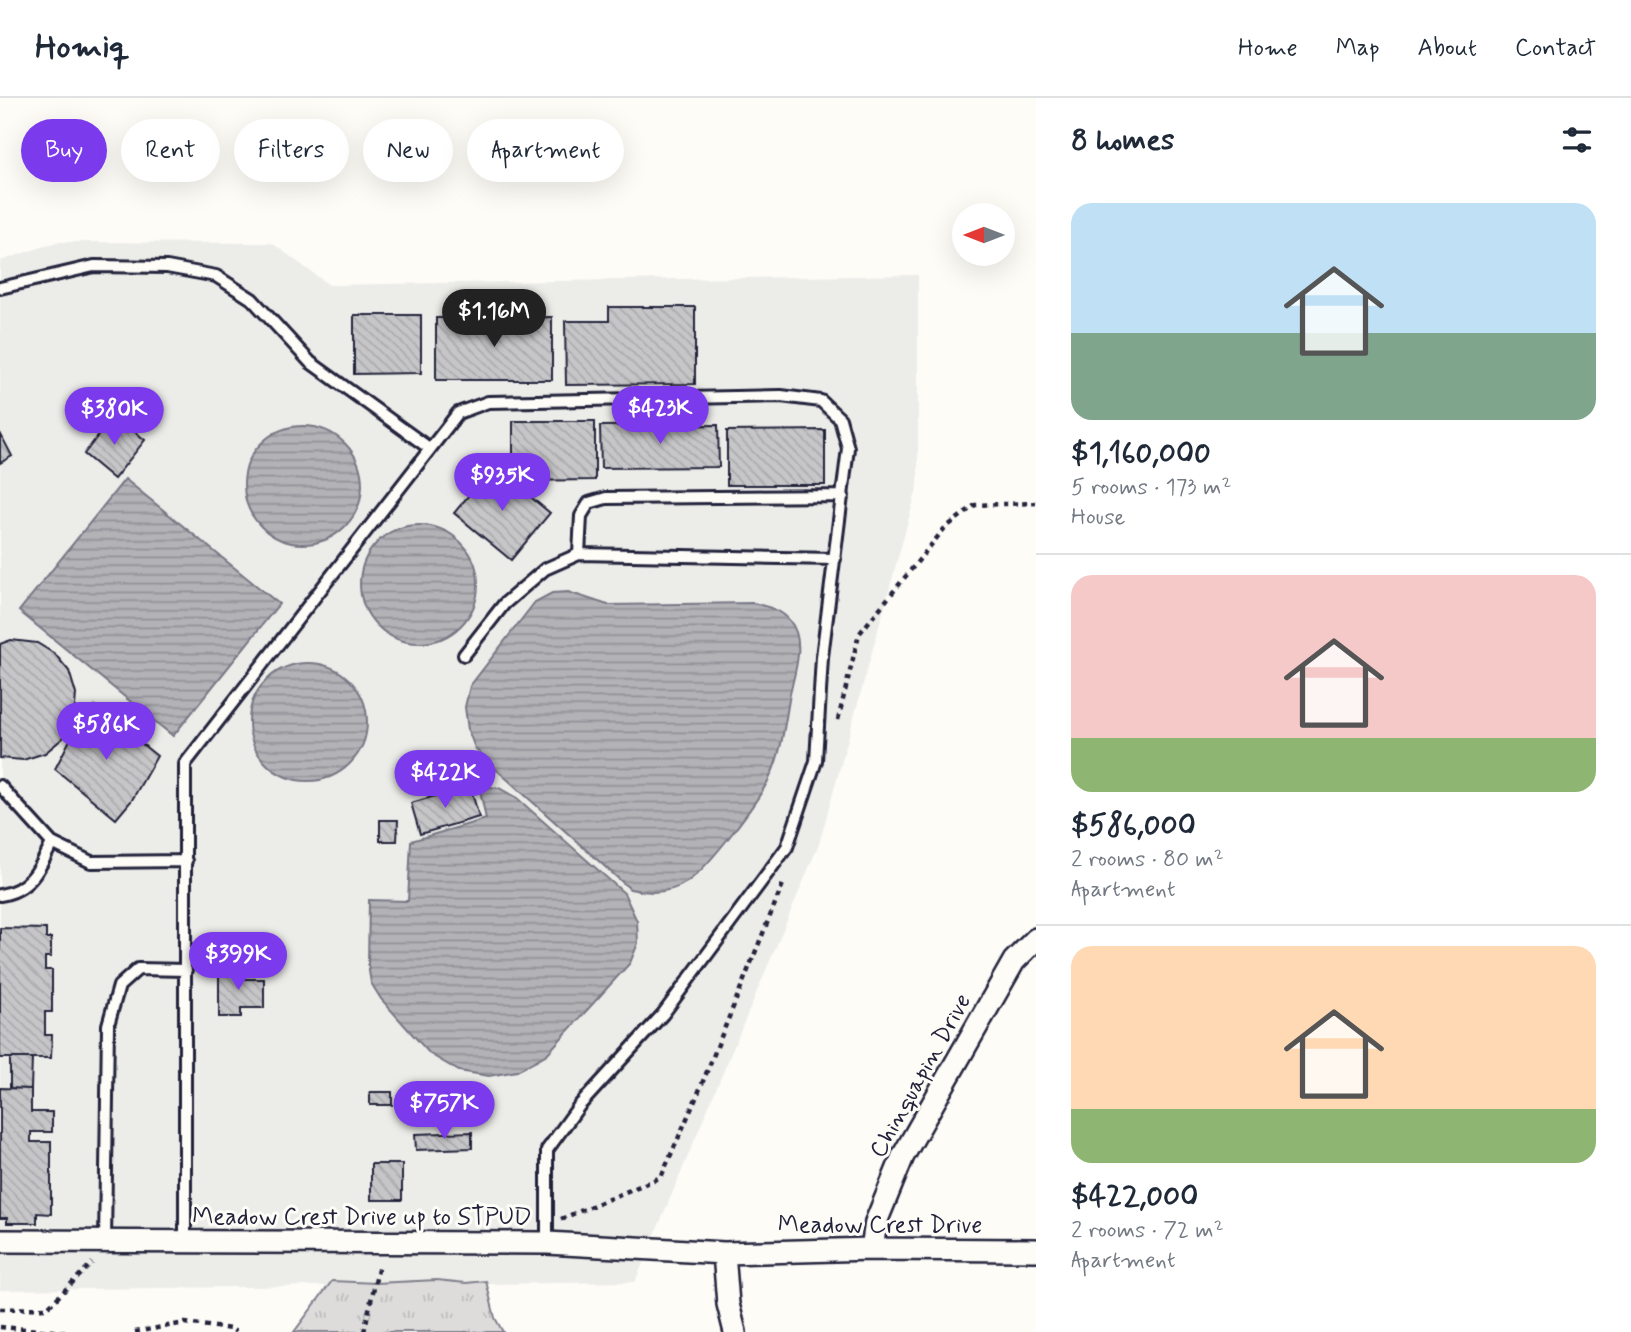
<!DOCTYPE html>
<html lang="en">
<head>
<meta charset="utf-8">
<style>
  body { margin:0; font-family:Mynerve,sans-serif; background:#f6f6f7; color:#1f2937; height:100vh; display:flex; flex-direction:column; font-size:26px; white-space:nowrap }
  * { box-sizing:border-box; margin:0 }
  p { font-size:23px; color:#747a83 }
  .icon { flex:none; width:38px; height:38px; fill:none; stroke:currentColor; stroke-width:2; stroke-linecap:round; stroke-linejoin:round }
  .map { position:relative; flex:1; overflow:hidden }
  .drawer { display:flex; flex-direction:column; background:#fff; width:595px }
  .drawer>* { flex:none }
  .top-card { position:absolute; left:21px; top:21px; width:665px; height:63px; display:flex; gap:14px }
  .needle { width:46px; rotate:270deg }
  .controls { position:absolute; left:952px; top:105px; display:grid; gap:14px }
  .controls a { display:grid; place-items:center; width:63px; height:63px; border-radius:50%; background:#fff; box-shadow:0 7px 28px #0002; font-size:35px }
  .price { position:absolute; translate:-50% -60px; padding:0 16px; border-radius:24px; background:#7c3aed; color:#fff; font-size:23px; line-height:46px; filter:drop-shadow(0 2px 4px #0008) }
  .price::after { content:''; position:absolute; left:50%; top:42px; width:21px; height:16px; margin-left:-10px; background:inherit; clip-path:polygon(0 0,100% 0,50% 100%) }
  .price.active { background:#222; color:#fff }
  ul { padding:0; list-style:none }
  li { display:grid; align-content:center; gap:14px; height:371px; padding:0 35px }
  li+li { border-top:2px solid #e0e1e3 }
  li span { display:grid; place-items:center; height:217px; border-radius:21px; color:#555 }
  li>.icon { margin-inline-start:auto }
  span .icon { width:126px; height:126px; fill:#fffc; stroke-width:1 }
  li b { font-size:30px }
  h2 { display:flex; justify-content:space-between; align-items:center; height:84px; padding:0 35px; font-size:30px }
  .pill { padding:0 24px; border-radius:32px; background:#fff; box-shadow:0 7px 28px #0002; font-size:24px; line-height:63px }
  .pill.active { background:#7c3aed; color:#fff }
  header { display:flex; align-items:center; gap:42px; box-sizing:border-box; height:98px; padding:0 35px; background:#fff; border-bottom:2px solid #e0e1e3 }
  header strong { font-size:33px }
  nav { display:flex; gap:38px; margin-inline-start:auto; font-size:24px }
  main { display:flex; flex:1; min-height:0 }
  .map>svg:first-child { display:block }
  .built { fill:#ecece9 }
  .grass { fill:url(#grass-tufts); stroke:#807f8b; stroke-width:2 }
  .water { fill:url(#water-rules); stroke:#787885; stroke-width:2 }
  .building { fill:url(#building-back-hatch); stroke:#22223b; stroke-width:2 }
  .lines { fill:none; stroke-linecap:round; stroke-linejoin:round }
  .service-casing { stroke:#22223b; stroke-width:16 }
  .minor-casing { stroke:#22223b; stroke-width:26 }
  .path { stroke:#22223b; stroke-width:4.5; stroke-dasharray:5 5; stroke-linecap:butt }
  .service { stroke:#fdfcf7; stroke-width:10 }
  .minor { stroke:#fdfcf7; stroke-width:21 }
  .labels { text-anchor:middle; dominant-baseline:central; stroke-width:6; stroke-linejoin:round; paint-order:stroke }
  .street-label { font-size:24px; fill:#22223b; stroke:#fdfcf7 }
</style>
</head>
<body>
<header>
<strong>Homiq</strong>
<nav><a>Home</a><a>Map</a><a>About</a><a>Contact</a></nav>
</header>
<main>
<div class="map">
<svg width="1036" height="1234" viewBox="0 0 1036 1234">
  <defs>
    <pattern id="grass-tufts" width="24" height="20" patternUnits="userSpaceOnUse" patternTransform="scale(1.75)"><rect width="24" height="20" fill="#dddcdb"/><path d="M3 7l-1-3M5 7V3M7 7l1-3M15 17l-1-3M17 17v-4M19 17l1-3" fill="none" stroke="#bdbcbd"/></pattern>
    <pattern id="water-rules" width="6" height="5" patternUnits="userSpaceOnUse" patternTransform="scale(1.75)"><rect width="6" height="5" fill="#b2b2b7"/><path d="M0 2.5h6" fill="none" stroke="#909096"/></pattern>
    <pattern id="building-back-hatch" width="6" height="6" patternUnits="userSpaceOnUse" patternTransform="scale(1.75)"><rect width="6" height="6" fill="#c6c6c8"/><path d="M-1 5l2 2M0 0l6 6M5-1l2 2" fill="none" stroke="#aaaaad"/></pattern>
  </defs>
  <rect width="100%" height="100%" fill="#fdfcf7"/>
  <filter id="ink" filterUnits="userSpaceOnUse"><feTurbulence type="fractalNoise" baseFrequency=".0143" numOctaves="2"/><feDisplacementMap in="SourceGraphic" scale="14" xChannelSelector="R" yChannelSelector="G"/><feConvolveMatrix kernelMatrix="1 2 1 2 8 2 1 2 1" color-interpolation-filters="sRGB"/></filter>
  <g filter="url(#ink)">
    <path class="built" d="M57,144L272,145L329,187L918,177V387L819,746L635,1184L0,1192V163Z"/>
    <path class="grass" d="M437,1182L466,1185L486,1183L495,1220L503,1234H294L332,1183L376,1185Z"/>
    <path class="water" d="M244 387a59 59 0 1 1 118 0a59 59 0 1 1-118 0Z
      M125,381L279,506L173,638L19,513Z
      M360 486a59 59 0 1 1 118 0a59 59 0 1 1-118 0Z
      M568,494L608,507L752,505C765,508 781,511 790,523C806,543 795,573 790,596C785,623 782,654 770,679C758,704 709,769 687,784C669,796 650,796 630,791L489,665L475,650L468,632L465,609L470,588L535,504L552,495Z
      M249 624a59 59 0 1 1 118 0a59 59 0 1 1-118 0Z
      M479,688L499,690L517,700L624,795L637,823L638,845L630,865L547,956L517,973L489,978L459,973L430,956L381,901L371,885L368,867L369,802L408,803L411,743L486,721Z"/>
    <path class="building" d="M609,209H695V286L566,287L565,223H609Z
      M354,217H421V275L354,276Z
      M552,219V282H436V220Z
      M114,317L145,342L114,381L84,356Z
      M513,323H595V382L513,383Z
      M718,327L719,369L601,370L600,328Z
      M825,332V387H727V333Z
      M0,335L12,358L0,365Z
      M493,368L550,415L511,462L454,415Z
      M11,542L37,545L55,556L69,573L76,596L74,620L63,640L45,655L23,662L0,660V546Z
      M95,608L157,658L132,702L116,721L55,671L73,636Z
      M470,688L479,719L420,736L411,705Z
      M380,722H398L397,743H380Z
      M0,830L46,831V840H51V859H45V872H52V914H45V937H52L51,960H0Z
      M219,867H241V881H264V910H241V919H219Z
      M10,960H32L31,991L10,990Z
      M0,990L31,991V1014H52V1034H31V1044H51V1116L37,1115V1125H7V1120H0Z
      M370,994H392V1007H370Z
      M472,1034V1050L416,1052L415,1036Z
      M371,1066H402V1102H371Z"/>
    <g class="lines">
      <defs>
        <path id="service" d="M0,190L94,168L167,169L216,178L252,201L310,264L429,350
          M579,456L581,418L589,405L606,400L843,398
          M464,557L504,506L545,471L579,456L835,461
          M0,688L52,745L91,764L186,763
          M0,797C30,793 40,770 52,745
          M105,1144L108,927L119,888L138,871L186,872
          M185,1144V666L458,315L488,304L781,298L821,303L840,321L848,350L822,559L816,663L787,749L663,916L579,1008L547,1052V1145"/>
        <path id="minor" d="M0,1143L547,1145L724,1155L872,1151L1036,1152
          M872,1151L876,1124L903,1058L1014,863L1036,841
          M724,1155L728,1206L735,1234"/>
      </defs>
      <use href="#service" class="service-casing"/>
      <use href="#minor" class="minor-casing"/>
      <path class="path" d="M838,622L859,536L944,431L975,407L1036,405
        M561,1121L661,1079L697,998L783,786
        M0,1211L47,1210L92,1165
        M0,1229L65,1234
        M135,1234L185,1225L231,1231L236,1234
        M364,1234L379,1167"/>
      <use href="#service" class="service"/>
      <use href="#minor" class="minor"/>
    </g>
  </g>
  <g class="labels">
    <g class="street-label">
      <text transform="translate(921 978) rotate(-61)">Chinquapin Drive</text>
      <text x="362" y="1119">Meadow Crest Drive up to STPUD</text>
      <text x="880" y="1127">Meadow Crest Drive</text>
    </g>
  </g>
</svg>
<div class="controls">
<a><svg class="needle" viewBox="-14 -14 28 28"><path d="M0-13l5 13h-10z" fill="#e53935"/><path d="M0 13l5-13h-10z" fill="#747a83"/></svg></a>
</div>
<b class="price active" style="left:494px;top:251px">$1.16M</b>
<b class="price" style="left:660px;top:348px">$423K</b>
<b class="price" style="left:114px;top:349px">$380K</b>
<b class="price" style="left:502px;top:415px">$935K</b>
<b class="price" style="left:106px;top:664px">$586K</b>
<b class="price" style="left:445px;top:712px">$422K</b>
<b class="price" style="left:238px;top:894px">$399K</b>
<b class="price" style="left:444px;top:1043px">$757K</b>
<div class="top-card">
<a class="pill active">Buy</a>
<a class="pill">Rent</a>
<a class="pill">Filters</a>
<a class="pill">New</a>
<a class="pill">Apartment</a>
</div>
</div>
<section class="drawer">
<h2>8 homes<svg class="icon" aria-label="filters" viewBox="0 0 24 24"><path d="M4 7h16M4 17h16"/><circle cx="9" cy="7" r="2"/><circle cx="15" cy="17" r="2"/></svg></h2>
<ul>
<li><span style="background:linear-gradient(#bfe0f5 60%,#7fa58c 0)"><svg class="icon" aria-label="home" viewBox="0 0 24 24"><path d="M3 11l9-7 9 7M6 9v11h12V9"/></svg></span><div><b>$1,160,000</b><p>5 rooms · 173 m²</p><p>House</p></div></li>
<li><span style="background:linear-gradient(#f6c9c9 75%,#8fb573 0)"><svg class="icon" aria-label="home" viewBox="0 0 24 24"><path d="M3 11l9-7 9 7M6 9v11h12V9"/></svg></span><div><b>$586,000</b><p>2 rooms · 80 m²</p><p>Apartment</p></div></li>
<li><span style="background:linear-gradient(#ffd9b3 75%,#8fb573 0)"><svg class="icon" aria-label="home" viewBox="0 0 24 24"><path d="M3 11l9-7 9 7M6 9v11h12V9"/></svg></span><div><b>$422,000</b><p>2 rooms · 72 m²</p><p>Apartment</p></div></li>
</ul>
</section>
</main>
</body>
</html>
